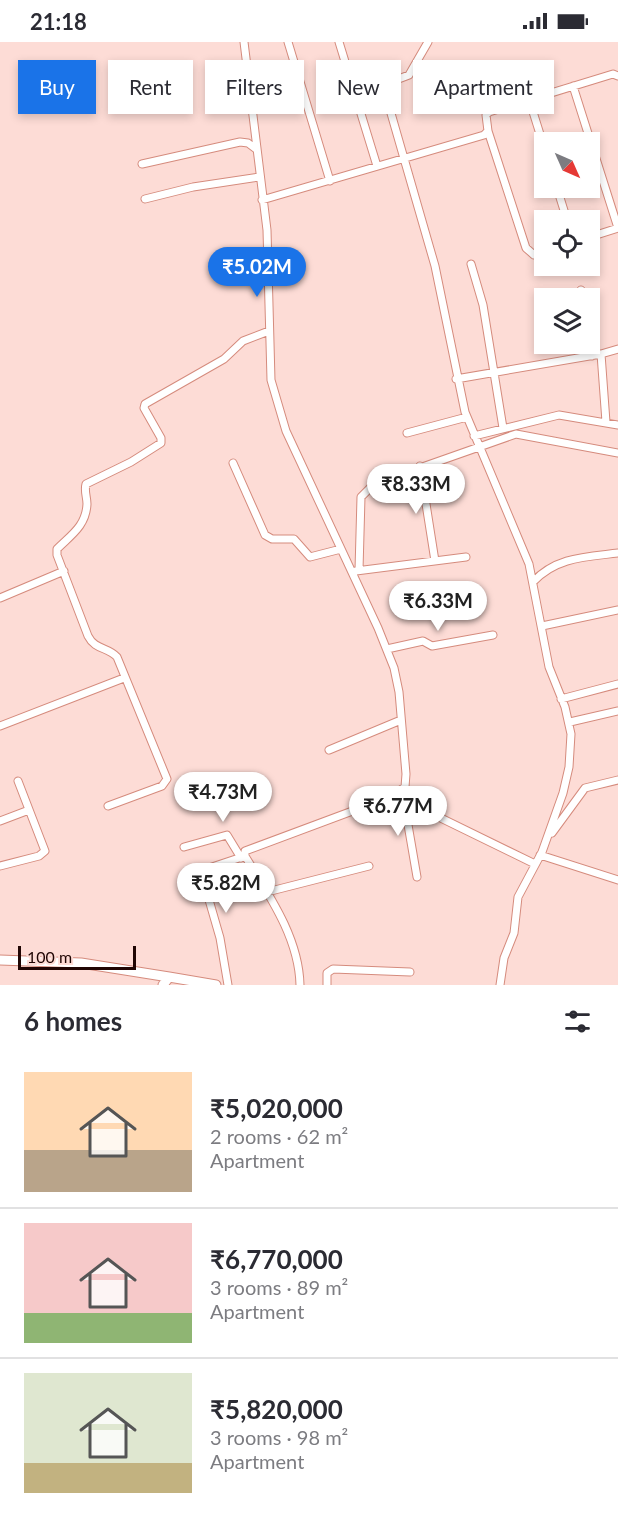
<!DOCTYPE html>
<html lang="en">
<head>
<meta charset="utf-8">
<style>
  body { margin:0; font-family:Lato,sans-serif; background:#f7f7f7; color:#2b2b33; height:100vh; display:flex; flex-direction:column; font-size:22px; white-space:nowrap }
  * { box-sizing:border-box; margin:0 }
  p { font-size:20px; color:#7c7c81 }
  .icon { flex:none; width:33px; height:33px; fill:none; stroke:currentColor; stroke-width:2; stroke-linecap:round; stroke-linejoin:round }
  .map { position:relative; height:943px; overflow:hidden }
  .drawer { display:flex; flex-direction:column; background:#fff; flex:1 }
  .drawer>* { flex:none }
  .hud { position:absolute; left:18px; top:18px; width:582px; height:54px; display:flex; gap:12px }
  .needle { width:39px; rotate:135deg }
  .controls { position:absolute; left:534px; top:90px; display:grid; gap:12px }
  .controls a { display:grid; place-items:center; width:66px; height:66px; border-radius:0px; background:#fff; box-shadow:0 3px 9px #0003; font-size:30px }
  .scale { position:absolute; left:18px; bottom:15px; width:118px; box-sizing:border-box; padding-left:6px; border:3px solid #200604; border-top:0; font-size:16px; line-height:21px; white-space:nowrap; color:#200604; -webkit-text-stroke:4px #fddcd6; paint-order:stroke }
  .price { position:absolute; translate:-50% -51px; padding:0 14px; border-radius:21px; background:#fff; color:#222; font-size:20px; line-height:39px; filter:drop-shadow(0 2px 3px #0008) }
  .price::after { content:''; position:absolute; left:50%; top:36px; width:18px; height:14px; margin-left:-9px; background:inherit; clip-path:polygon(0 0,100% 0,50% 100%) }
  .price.active { background:#1a73e8; color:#fff }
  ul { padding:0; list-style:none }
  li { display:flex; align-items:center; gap:18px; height:150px; padding:0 24px }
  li+li { border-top:2px solid #e1e1e2 }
  li span { display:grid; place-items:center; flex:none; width:168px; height:120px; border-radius:0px; color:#555 }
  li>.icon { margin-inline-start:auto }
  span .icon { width:72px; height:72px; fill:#fffc; stroke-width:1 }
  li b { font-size:26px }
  h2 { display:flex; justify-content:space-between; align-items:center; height:72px; padding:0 24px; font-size:26px }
  .tag { padding:0 21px; border-radius:0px; background:#fff; box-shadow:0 3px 9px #0003; font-size:21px; line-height:54px }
  .tag.active { background:#1a73e8; color:#fff }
  .status { display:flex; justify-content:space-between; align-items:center; height:42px; padding:0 30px; background:#fff; direction:ltr }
  .status svg { height:16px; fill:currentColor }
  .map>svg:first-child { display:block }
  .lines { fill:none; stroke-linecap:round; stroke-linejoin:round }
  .minor-casing { stroke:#d58b7d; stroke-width:9 }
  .secondary-casing { stroke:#d58b7d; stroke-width:11 }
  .minor { stroke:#fff; stroke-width:7 }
  .secondary { stroke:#fff; stroke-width:9 }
</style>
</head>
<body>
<div class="status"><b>21:18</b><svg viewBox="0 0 49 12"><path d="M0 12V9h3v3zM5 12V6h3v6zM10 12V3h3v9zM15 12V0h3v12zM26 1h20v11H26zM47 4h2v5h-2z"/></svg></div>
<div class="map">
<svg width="618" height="943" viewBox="0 0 618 943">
  <rect width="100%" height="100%" fill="#fddcd6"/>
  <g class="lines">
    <defs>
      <path id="minor" d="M244,0L267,188L271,338L286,389L378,586L394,626L399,650L406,732L405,745L390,755L245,809V814C269,853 299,896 300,943
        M288,0L330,139
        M339,0L377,124
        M428,0L409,33L388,41L384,47L435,224L465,370L529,522L549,625L565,665L571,692L569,725L563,751L542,810L518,855L514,891L504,916L500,943
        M573,44L618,186
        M529,57L544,105
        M488,89L526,206L534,213L544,210
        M142,122L240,100L248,101L256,107
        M557,146L567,178
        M145,157L193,145L259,135
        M262,158L484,93L488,89L486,73L489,70L613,32L618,34
        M590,195L618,186
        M471,222L483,263L503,386
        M581,248L582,256
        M590,298L592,314
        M601,312L606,380
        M456,337L601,312L618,307
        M407,391L467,375
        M474,394L559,373L618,383
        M233,421L265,493L272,497H294L310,515L341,507
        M420,424L435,519
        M359,528L361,455L374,442L516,392L618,411
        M356,529L466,515
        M533,540C556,515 586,515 618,511
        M0,556L64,529
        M542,584L618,568
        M387,607L423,599L432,604L493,593
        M561,657L618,642
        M570,680L618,669
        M0,684L124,636
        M329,708L401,678
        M402,748L417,835
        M406,759L535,822
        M108,764L162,744L167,737L117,615C108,605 95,608 88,594L57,513V507C71,493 86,484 87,462C87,455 84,449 86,442L131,420L161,401V396L144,366L145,362L224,317L243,299L269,289
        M0,779L29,768
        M552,791L585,746L618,738
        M184,805L227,793L241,816
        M540,813L618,838
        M0,824L39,814L45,809L18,739
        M267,850L369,824
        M228,943L220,896L203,837L204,832L212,825L245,814
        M327,943V931L333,927L410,930"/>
      <path id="secondary" d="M0,918L81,921L169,935
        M163,943L169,935L216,943"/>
    </defs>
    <use href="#minor" class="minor-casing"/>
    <use href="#secondary" class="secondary-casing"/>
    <use href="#minor" class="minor"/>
    <use href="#secondary" class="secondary"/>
  </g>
</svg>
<div class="controls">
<a><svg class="needle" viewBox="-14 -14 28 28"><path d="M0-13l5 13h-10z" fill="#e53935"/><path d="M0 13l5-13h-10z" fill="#7c7c81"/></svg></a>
<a><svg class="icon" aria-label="locate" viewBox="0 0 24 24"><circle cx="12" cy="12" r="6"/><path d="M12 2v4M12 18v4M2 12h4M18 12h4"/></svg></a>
<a><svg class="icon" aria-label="layers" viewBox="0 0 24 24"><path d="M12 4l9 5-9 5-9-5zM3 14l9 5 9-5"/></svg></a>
</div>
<div class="scale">100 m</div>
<b class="price active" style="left:257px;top:256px">₹5.02M</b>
<b class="price" style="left:416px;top:473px">₹8.33M</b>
<b class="price" style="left:438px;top:590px">₹6.33M</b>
<b class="price" style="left:223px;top:781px">₹4.73M</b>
<b class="price" style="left:398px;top:795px">₹6.77M</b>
<b class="price" style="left:226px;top:872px">₹5.82M</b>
<div class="hud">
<a class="tag active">Buy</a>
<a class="tag">Rent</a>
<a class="tag">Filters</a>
<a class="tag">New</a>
<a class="tag">Apartment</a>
</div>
</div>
<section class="drawer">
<h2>6 homes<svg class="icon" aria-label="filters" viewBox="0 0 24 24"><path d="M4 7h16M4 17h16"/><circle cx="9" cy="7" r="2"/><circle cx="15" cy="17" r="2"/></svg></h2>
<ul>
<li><span style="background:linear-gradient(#ffd9b3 65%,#b9a48a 0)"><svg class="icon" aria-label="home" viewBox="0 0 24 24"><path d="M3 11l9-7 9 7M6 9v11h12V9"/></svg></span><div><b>₹5,020,000</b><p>2 rooms · 62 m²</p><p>Apartment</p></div></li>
<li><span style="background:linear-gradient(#f6c9c9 75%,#8fb573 0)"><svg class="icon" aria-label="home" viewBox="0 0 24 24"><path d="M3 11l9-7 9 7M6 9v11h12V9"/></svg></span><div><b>₹6,770,000</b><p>3 rooms · 89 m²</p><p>Apartment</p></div></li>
<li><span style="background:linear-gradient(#dfe7d0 75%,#c2b280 0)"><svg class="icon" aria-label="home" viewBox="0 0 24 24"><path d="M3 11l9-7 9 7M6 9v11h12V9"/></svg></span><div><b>₹5,820,000</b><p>3 rooms · 98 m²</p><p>Apartment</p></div></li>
</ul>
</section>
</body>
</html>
